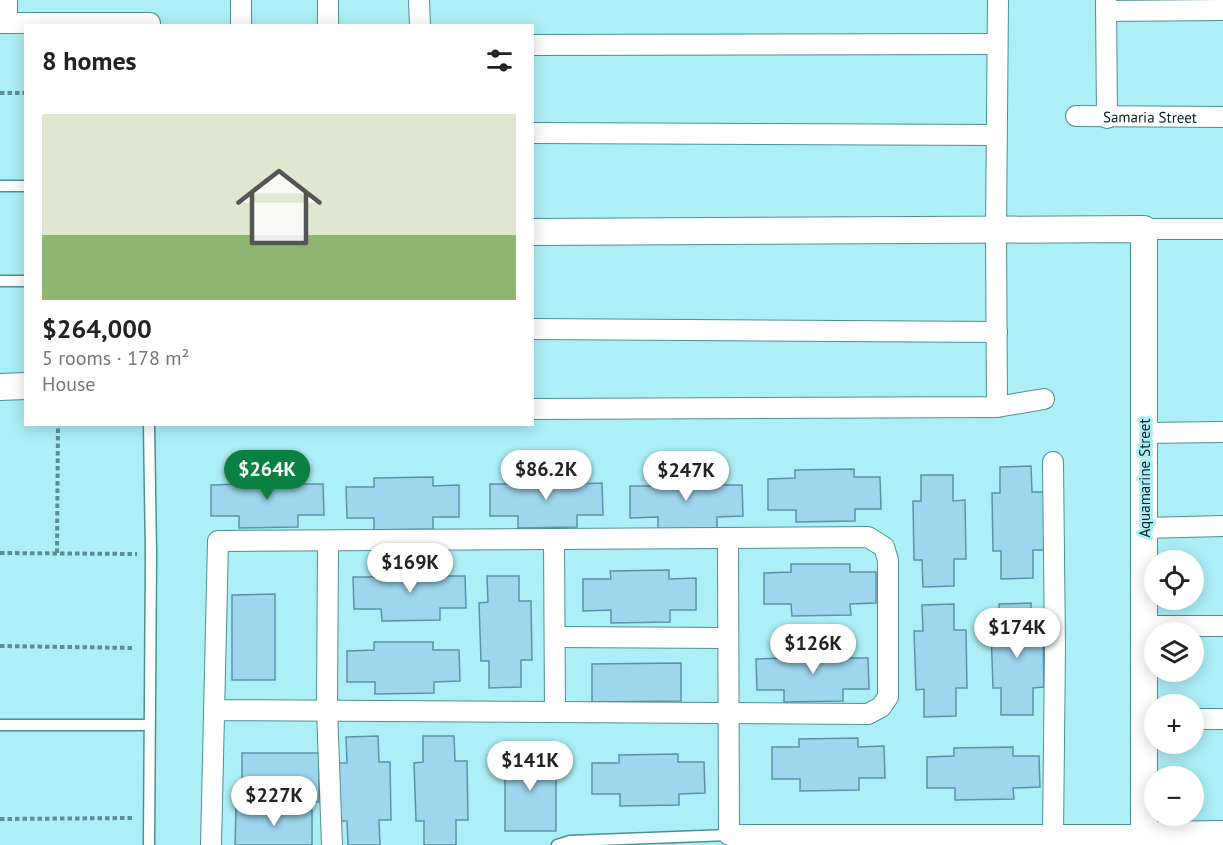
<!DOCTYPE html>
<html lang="en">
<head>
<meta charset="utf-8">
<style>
  body { margin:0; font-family:"PT Sans",sans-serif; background:#f6f6f6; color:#222; height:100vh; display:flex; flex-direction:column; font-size:22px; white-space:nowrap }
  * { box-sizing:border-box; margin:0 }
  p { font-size:20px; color:#767676 }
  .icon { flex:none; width:33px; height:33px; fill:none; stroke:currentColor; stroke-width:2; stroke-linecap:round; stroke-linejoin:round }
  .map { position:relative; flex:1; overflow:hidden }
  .details { position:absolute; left:24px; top:24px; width:510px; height:402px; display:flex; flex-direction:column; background:#fff; border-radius:0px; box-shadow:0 3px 15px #0003 }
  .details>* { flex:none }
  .buttons { position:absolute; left:1144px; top:550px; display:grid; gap:12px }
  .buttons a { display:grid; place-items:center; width:60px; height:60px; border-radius:50%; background:#fff; box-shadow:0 3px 15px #0003; font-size:30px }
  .price { position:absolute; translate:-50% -51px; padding:0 14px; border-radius:21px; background:#fff; color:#222; font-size:20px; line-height:39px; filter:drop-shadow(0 2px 3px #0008) }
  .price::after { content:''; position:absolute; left:50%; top:36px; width:18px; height:14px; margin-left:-9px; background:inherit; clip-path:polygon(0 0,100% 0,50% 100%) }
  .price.on { background:#0b8043; color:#fff }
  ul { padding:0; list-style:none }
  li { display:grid; align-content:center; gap:12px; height:318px; padding:0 18px }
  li+li { border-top:2px solid #e0e0e0 }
  li span { display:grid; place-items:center; height:186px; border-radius:0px; color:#555 }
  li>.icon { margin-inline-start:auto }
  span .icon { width:108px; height:108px; fill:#fffc; stroke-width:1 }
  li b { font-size:26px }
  h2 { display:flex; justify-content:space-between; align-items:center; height:72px; padding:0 18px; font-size:26px }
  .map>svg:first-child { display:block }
  .building { fill:#9dd6ed; stroke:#5c92a8; stroke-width:1.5 }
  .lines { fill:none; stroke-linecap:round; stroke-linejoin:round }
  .service-casing { stroke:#4f8f96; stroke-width:13 }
  .minor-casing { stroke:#4f8f96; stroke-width:22 }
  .tertiary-casing { stroke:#4f8f96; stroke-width:28 }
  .path { stroke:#5d8c92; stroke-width:4; stroke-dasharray:4.5 3; stroke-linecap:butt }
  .service { stroke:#fff; stroke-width:10 }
  .minor { stroke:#fff; stroke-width:20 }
  .tertiary { stroke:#fff; stroke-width:26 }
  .labels { text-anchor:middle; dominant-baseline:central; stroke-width:6; stroke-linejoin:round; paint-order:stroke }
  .street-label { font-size:15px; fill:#052023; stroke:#adeff7 }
</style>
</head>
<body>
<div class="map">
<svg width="1223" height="845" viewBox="0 0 1223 845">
  <rect width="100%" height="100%" fill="#adeff7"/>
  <path class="building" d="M1031,466L1032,492H1044L1045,550H1033V578L1001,579V551H993L992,493H1000V467Z
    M854,469V477H880L881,509H855V521L796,522V510H768V479L795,478V470Z
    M576,475V484L602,483L603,515H577V527L518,528V516H490V484H517V476Z
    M921,475H953V501L965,500L966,559H954V586L923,587L922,560H914L913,501H921Z
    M238,476H297L298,484H323L324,515H298V527L239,528V516H211V485L239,484Z
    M433,477V486L459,485V517H433V529L374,530V518H347L346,487H374V478Z
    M657,477H716V485H742L743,516L717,517V528L658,529V517L630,518V486H657Z
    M791,564H850V572H876V603L850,604L851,615L792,616L791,604H764V573L791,572Z
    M439,568L440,576H465L466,608H440V620L382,621L381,609H354L353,577H381V569Z
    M669,570V579L696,578V610H670V622L611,623V610L583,611V579H611L610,571Z
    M487,576H519V601H531L532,660H521V687L489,688V661H481L479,603L488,602Z
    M275,594V680H232V595Z
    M1031,603V629H1043L1044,687L1033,688V715H1001V688H993L991,630H1000L999,604Z
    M954,604V630H966L967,688H956V716L924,717V689L916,690L914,631H923L922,605Z
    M374,642H433V650H459L460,681L434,682V693L375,694V682H347V651L374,650Z
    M842,649V658H868L869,689H843V701L784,702V690H757L756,659L784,658L783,650Z
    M681,663V701L592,702V664Z
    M378,736L379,762H390L391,820H379L380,845H348L347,821H339L338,763H347L346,737Z
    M423,736H454L455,761H467L468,820H456V845H424V821H416L414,763L423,762Z
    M858,738V747L884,746L885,778H859V790L800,791V779H772V747H799V739Z
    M1013,747V756H1039L1040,787L1013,788L1014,799L955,800V788H927V757L954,756V748Z
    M242,753H319V802H242Z
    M505,754H556V831H505Z
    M678,754V762H704L705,793L679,794V805L620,806V794H592V763H619V755Z
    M236,809L312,810V845H235Z"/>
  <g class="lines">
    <defs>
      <path id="service" d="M0,186H26
        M0,281H26
        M0,725H149
        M149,845L151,554L149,424
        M557,845L570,841L729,835"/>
      <g id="minor">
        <path d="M241,0V26"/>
        <path d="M328,0V26"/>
        <path d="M419,0L420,26"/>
        <path d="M1106,0L1107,118"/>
        <path d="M1106,11L1223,10"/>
        <path d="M0,23H150"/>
        <path d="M7,23V0"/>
        <path d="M532,45L997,44"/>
        <path id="s1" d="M1076,116L1223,117"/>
        <path d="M532,133L996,135"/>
        <path d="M1144,229H1223"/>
        <path d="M532,329L997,332"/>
        <path d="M997,407L996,231L998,0"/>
        <path d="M532,409L997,407L1044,399"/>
        <path d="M1144,433L1223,432"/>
        <path d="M1053,462L1055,648L1053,835"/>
        <path d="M1144,528L1223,526"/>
        <path d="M728,538L729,835H1144"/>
        <path d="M554,539L555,712"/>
        <path d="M328,541L327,709L332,845"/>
        <path d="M1144,626H1223"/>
        <path d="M555,637L728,638"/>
        <path d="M1194,719H1223"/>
        <path d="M211,845L218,541L868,537L884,547L888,560V697L881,707L868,714L214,710"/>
      </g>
      <path id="tertiary" d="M532,232L1144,229V835L1223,834
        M0,387L26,386"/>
    </defs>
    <use href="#service" class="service-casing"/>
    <use href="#minor" class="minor-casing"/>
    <use href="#tertiary" class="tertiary-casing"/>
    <path class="path" d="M0,93H26
      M0,553L137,554
      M57,553L58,424
      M0,646L134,648
      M0,819L133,818"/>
    <use href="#service" class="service"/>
    <use href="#minor" class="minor"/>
    <use href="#tertiary" class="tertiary"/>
  </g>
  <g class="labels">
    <g class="street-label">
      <text stroke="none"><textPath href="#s1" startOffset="74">Samaria Street</textPath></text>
      <text transform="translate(1144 478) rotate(-90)">Aquamarine Street</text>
    </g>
  </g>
</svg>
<div class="buttons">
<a><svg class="icon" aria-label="locate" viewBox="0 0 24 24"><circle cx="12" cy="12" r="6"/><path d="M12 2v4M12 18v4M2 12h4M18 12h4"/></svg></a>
<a><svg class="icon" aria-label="layers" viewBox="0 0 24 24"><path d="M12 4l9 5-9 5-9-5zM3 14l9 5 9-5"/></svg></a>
<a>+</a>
<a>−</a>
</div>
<b class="price on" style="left:267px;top:501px">$264K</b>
<b class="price" style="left:546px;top:501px">$86.2K</b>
<b class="price" style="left:686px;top:502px">$247K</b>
<b class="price" style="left:410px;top:594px">$169K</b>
<b class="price" style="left:1017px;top:659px">$174K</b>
<b class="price" style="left:813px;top:675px">$126K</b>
<b class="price" style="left:530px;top:792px">$141K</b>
<b class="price" style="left:274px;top:827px">$227K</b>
<section class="details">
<h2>8 homes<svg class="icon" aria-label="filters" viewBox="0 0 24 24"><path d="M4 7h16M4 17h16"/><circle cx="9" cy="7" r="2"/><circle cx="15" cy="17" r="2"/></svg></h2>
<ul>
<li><span style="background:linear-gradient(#dfe7d0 65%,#8fb573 0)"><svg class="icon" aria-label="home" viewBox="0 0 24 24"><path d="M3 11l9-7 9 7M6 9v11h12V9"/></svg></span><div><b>$264,000</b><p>5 rooms · 178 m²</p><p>House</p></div></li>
</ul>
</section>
</div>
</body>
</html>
